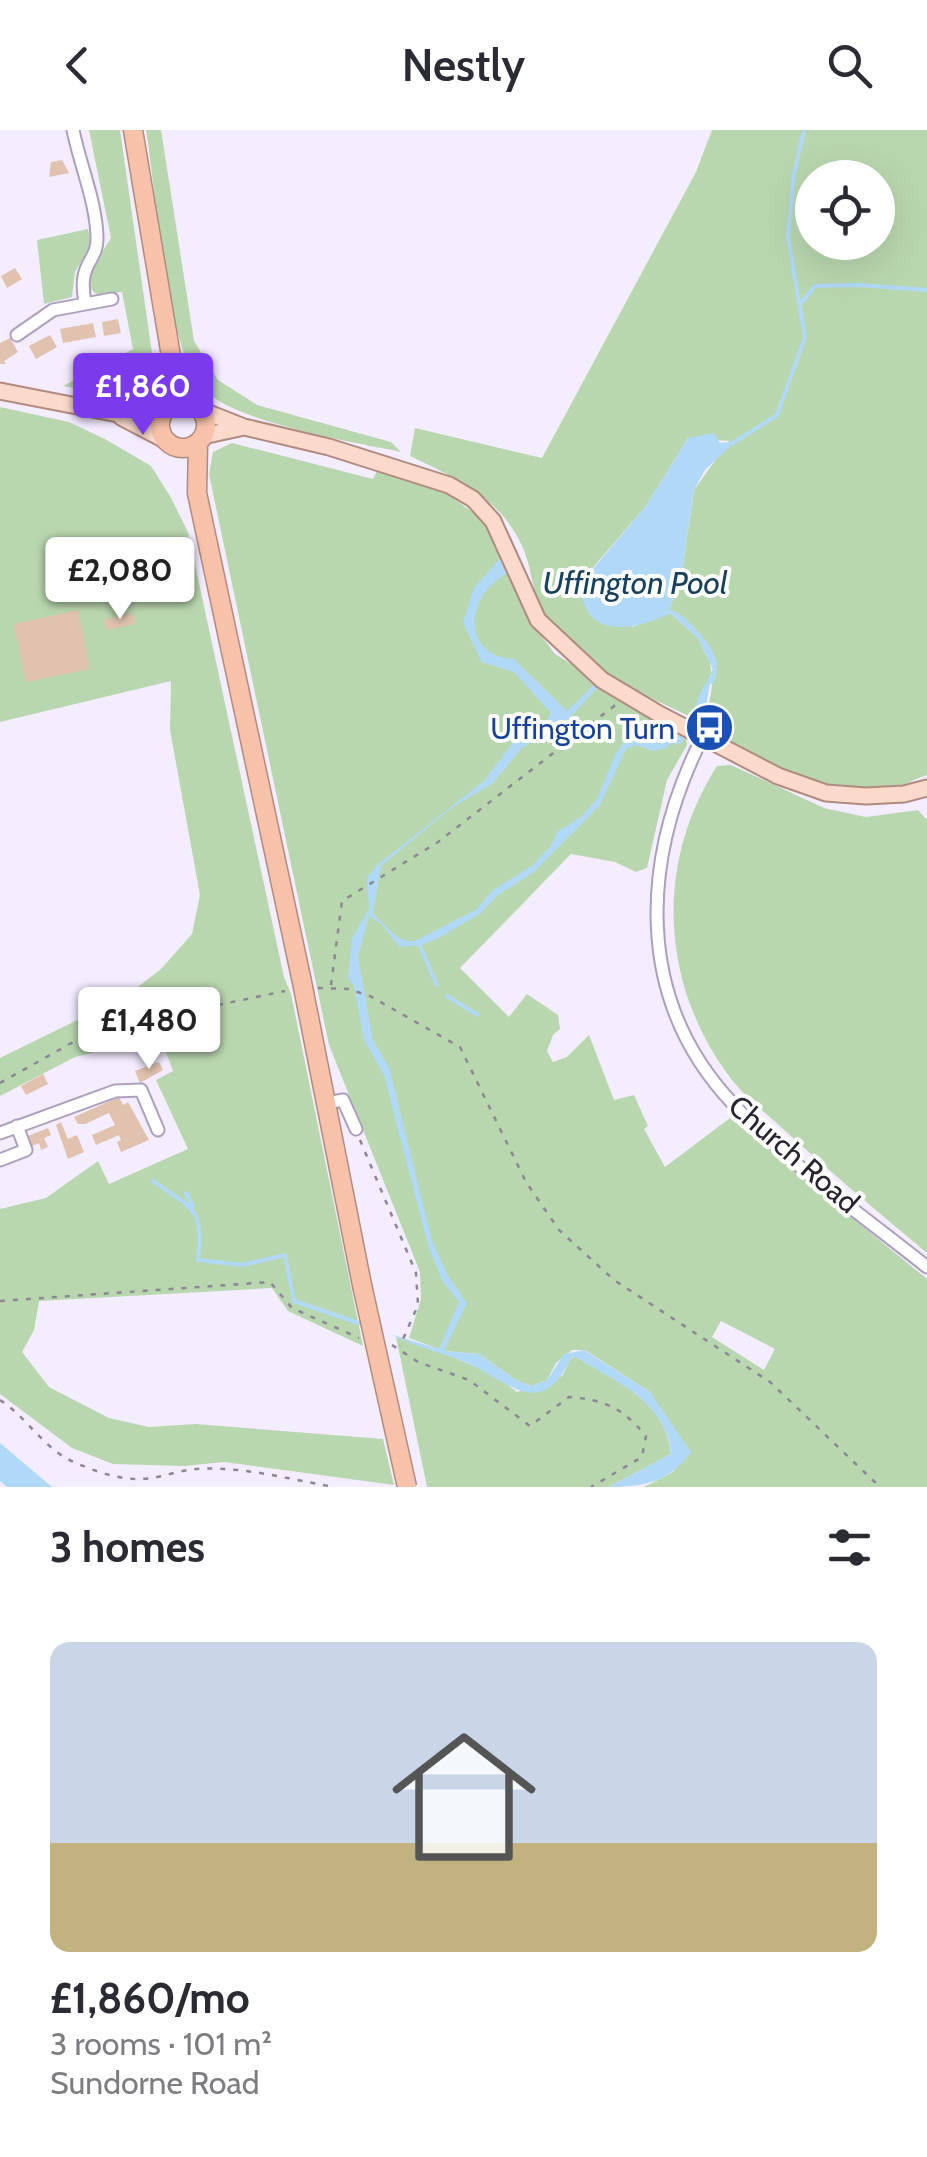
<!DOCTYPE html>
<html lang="en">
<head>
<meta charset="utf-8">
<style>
  body { margin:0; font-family:Cabin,sans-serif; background:#f7f7f7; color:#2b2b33; height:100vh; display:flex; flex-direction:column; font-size:38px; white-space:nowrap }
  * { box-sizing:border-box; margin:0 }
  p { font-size:32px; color:#7c7c81 }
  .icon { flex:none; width:55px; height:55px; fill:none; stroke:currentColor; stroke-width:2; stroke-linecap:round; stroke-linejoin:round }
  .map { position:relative; height:1357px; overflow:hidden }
  .drawer { display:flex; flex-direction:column; background:#fff; flex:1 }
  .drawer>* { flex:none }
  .buttons { position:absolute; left:795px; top:30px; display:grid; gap:20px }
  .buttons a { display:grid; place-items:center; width:100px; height:100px; border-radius:50%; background:#fff; box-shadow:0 10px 40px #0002; font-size:50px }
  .price { position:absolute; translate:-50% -85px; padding:0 22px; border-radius:10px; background:#fff; color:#222; font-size:32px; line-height:65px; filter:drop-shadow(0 2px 5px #0008) }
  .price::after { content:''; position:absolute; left:50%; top:60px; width:30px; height:22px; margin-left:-15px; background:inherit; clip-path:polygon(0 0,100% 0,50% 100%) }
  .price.active { background:#7c3aed; color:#fff }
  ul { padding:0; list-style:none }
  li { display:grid; align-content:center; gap:20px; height:530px; padding:0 50px }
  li+li { border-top:2px solid #e1e1e2 }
  li span { display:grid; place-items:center; height:310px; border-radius:20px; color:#555 }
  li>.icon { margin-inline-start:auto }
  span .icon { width:180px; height:180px; fill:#fffc; stroke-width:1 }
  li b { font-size:42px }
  h2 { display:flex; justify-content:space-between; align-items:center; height:120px; padding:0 50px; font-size:42px }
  header { display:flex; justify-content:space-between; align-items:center; height:130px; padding:0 50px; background:#fff; font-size:45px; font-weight:600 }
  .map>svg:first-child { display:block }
  .green { fill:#b9d7af; fill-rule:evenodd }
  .water { fill:#b0d9f7 }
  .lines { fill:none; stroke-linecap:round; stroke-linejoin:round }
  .stream { stroke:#b0d9f7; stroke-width:4 }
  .building { fill:#e0c2af }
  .minor-casing { stroke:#aca0bd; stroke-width:15 }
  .major-casing { stroke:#b08b7f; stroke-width:19 }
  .highway-casing { stroke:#b08b7f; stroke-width:21 }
  .path { stroke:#8c8695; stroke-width:2.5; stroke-dasharray:5 8; stroke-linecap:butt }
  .minor { stroke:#fff; stroke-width:11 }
  .major { stroke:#fbdacc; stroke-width:15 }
  .highway { stroke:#f8c2aa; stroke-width:18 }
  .highway-bridge-casing { stroke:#b08b7f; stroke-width:21; stroke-linecap:butt }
  .highway-bridge { stroke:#f8c2aa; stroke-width:18 }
  .labels { text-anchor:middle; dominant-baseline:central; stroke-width:8; stroke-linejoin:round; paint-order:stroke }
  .transit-label { font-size:30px; fill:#164399; stroke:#fdfdfd; text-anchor:end }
  .street-label { font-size:30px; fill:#29242f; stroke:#fdfdfd }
  .water-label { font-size:32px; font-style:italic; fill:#19415b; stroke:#fdfdfd }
</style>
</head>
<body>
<header><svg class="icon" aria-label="back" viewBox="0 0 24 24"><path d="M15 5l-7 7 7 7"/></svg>Nestly<svg class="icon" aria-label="search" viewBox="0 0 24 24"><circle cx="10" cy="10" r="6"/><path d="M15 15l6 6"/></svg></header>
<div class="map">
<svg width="927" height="1357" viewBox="0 0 927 1357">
  <rect width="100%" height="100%" fill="#f4ecff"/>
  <path class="green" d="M89,0H120L156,251L126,267L63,256L133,219L122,162L97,165L88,156L89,143L111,108Z
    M146,0H161L194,211L218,250L257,275L391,312L401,322C351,312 239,293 204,260C166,223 156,58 146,0Z
    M712,0H927V645C910,650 893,663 876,663C801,664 759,625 696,594C727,564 710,493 669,481L682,442L694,360L729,311L688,308L646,376L584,448L632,497L670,483L698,508L713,539L693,588C643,563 568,536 542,483C533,465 532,442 525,423C504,369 458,349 410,326L415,298L542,328L696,42ZM812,48H878V112H812Z
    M88,99L91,115L75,142L72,167L44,174L37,110Z
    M0,277L69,292L105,309L151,336L170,366L188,402L284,847L291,864L363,1216L288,1181L272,1158L39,1171L34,1200L22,1222L49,1257L109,1288L149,1297L196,1294L383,1309L394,1355L224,1332L185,1336L113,1334L72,1318L0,1264V1079L46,1068L98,1031L109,1054L188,1019L156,950L173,941L160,906L75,927L0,966V928L126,866L161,839L192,804L200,765L170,600L171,551L0,592Z
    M232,313L373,349L377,341L446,363L475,384L493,402L530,491L555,524L686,606L687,615L667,650L647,738L636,742L615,732L571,724L460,838L509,887L527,864L558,885L560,899L553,905L547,921L553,932L567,927L589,905L614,970L634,965L648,996L644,999L665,1037L730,988L927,1149V1357H644L673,1342L685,1317L650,1262L585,1220H572L556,1233L547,1250L532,1256L516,1250L479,1224L444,1221L409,1208L421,1169L420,1142L329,915L209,344L213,322ZM721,1191L775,1219L764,1240L712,1207Z
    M731,635L824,678L866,687L918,680L927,690V1123C878,1082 829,1041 782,998C766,983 746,968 732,950C660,856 654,735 717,636Z
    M396,1207C437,1222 483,1234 517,1262L562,1246L571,1228L576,1227C615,1251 667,1271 671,1324L609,1357H427Z"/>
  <path class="water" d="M714,303L720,313L736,311L705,340L694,360L682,442L670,480L680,484L701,505L714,533L704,586L679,615L670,613L667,618L653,621L637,615L626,619L600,675L534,742L498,765L481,783L439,808L421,815L400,817L380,793L369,786L358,827L373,910L389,937L432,1110L448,1146L467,1173L444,1221L479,1224L516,1250L532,1256L547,1250L564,1224L584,1220L650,1262L691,1322C670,1352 643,1357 609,1357L671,1324C668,1272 614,1251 576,1227L571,1228C540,1294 507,1249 463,1231C439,1222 414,1216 390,1204L439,1219L459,1172L442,1150L428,1115L384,945L364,910L354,856L348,848L352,808L369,779L367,748L377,735L484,651L518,606L547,590L551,583L514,542L482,532L463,493L474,458L504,424L511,440C500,448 489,455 482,467C464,498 480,528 514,529L567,581L596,553L600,555L561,597L522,618L493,653L450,679L381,736L373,784C387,795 396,813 415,811L477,779L492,761L533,735L551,716L557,702L581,687L597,669L615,625L630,603C675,605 681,615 698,569C702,558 709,550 713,539L698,508L670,483C635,502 581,510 581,453L646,376L688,308Z
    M0,1313L52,1357H7L0,1351Z"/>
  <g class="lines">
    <path class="stream" d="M800,174L815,156L859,155L927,160
      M733,313L777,285L805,207L788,108L794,44L804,0
      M683,489C700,507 723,525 712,552
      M419,814L437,855
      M447,866L478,885
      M153,1051C193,1080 204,1076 198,1130L243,1135L285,1125L294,1171L367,1196
      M186,1063L193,1076"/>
  </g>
  <path class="building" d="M62,30L69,43L49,47L51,32Z
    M15,138L22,149L7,158L1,146Z
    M118,189L121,203L104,206L102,192Z
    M93,193L96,207L63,213L60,199Z
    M50,205L57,217L36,229L29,216Z
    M10,208L18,222L4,231L6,234H0V213Z
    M78,480L90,539L26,552L14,494Z
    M133,483L135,494L107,500L104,490Z
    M159,932L163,940L140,953L135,941Z
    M43,944L48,954L26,965L21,956Z
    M119,967L123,975L128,972L149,1010L121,1022L117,1012L121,1010L119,1005L96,1015L92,1005L115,995L109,983L85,994H78L74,987Z
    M61,992L68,1009L77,1005L84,1022L68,1029L56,995Z
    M48,998L51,1005L44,1008L48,1017L41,1020L39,1013L32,1016L28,1006Z"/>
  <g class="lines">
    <defs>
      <path id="minor" d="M73,0C80,35 96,71 97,107C98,133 77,131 85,172
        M17,205L53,180L112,169
        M703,606C641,729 633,869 734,975C791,1036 862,1085 927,1137
        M326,973L343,970L356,999
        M0,1003L115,961L141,960L158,1000
        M0,1030L26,1020L17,996"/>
      <path id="major" d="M0,261L118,284L164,282
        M201,280L244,297L329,317L449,355L473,369L493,391L538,490L602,550L659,584L778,646L826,663L866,666L904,664L927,658
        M121,287L165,310
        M203,306L244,297"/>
      <path id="highway" d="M133,0L172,232L168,278
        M160 295a23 23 0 1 1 46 0a23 23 0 1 1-46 0Z
        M198,313L197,363L302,852L362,1155"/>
    </defs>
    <use href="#minor" class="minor-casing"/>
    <use href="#major" class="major-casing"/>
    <use href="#highway" class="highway-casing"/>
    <path class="path" d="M331,855L342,771L438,712L618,573
      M318,858L348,859L370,866L460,917L526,1052L559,1100L614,1150L770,1252L880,1357
      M0,953L93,901L285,861
      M360,1010L416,1143L418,1175L400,1216
      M0,1171L270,1152L292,1178L359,1208
      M392,1215L418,1232L469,1250L530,1296L569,1267C606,1270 622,1278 646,1306L642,1327L591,1357
      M0,1270C28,1288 44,1320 76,1333C99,1343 126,1352 151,1348C166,1346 181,1340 196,1339C242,1336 289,1349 334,1357"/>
    <use href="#minor" class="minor"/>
    <use href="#major" class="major"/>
    <use href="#highway" class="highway"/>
    <defs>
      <path id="highway-bridge" d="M362,1155L407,1357"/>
    </defs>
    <use href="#highway-bridge" class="highway-bridge-casing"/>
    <use href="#highway-bridge" class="highway-bridge"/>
  </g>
  <defs>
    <symbol id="bus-disc" viewBox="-11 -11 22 22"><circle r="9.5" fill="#1a4fb4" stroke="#fdfdfd"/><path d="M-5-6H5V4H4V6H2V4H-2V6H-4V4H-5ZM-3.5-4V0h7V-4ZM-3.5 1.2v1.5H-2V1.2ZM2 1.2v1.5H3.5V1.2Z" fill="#fff"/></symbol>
  </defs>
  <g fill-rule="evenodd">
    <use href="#bus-disc" x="682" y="570" width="55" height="55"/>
  </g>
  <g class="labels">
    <g class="transit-label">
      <text x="675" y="598">Uffington Turn</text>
    </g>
    <g class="street-label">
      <text transform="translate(794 1024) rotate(41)">Church Road</text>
    </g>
    <g class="water-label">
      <text x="635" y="452">Uffington Pool</text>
    </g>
  </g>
</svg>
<div class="buttons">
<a><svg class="icon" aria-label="locate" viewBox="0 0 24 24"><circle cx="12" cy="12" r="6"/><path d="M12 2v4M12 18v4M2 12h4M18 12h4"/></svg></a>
</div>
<b class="price active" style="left:143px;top:308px">£1,860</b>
<b class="price" style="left:120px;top:492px">£2,080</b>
<b class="price" style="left:149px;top:942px">£1,480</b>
</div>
<section class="drawer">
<h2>3 homes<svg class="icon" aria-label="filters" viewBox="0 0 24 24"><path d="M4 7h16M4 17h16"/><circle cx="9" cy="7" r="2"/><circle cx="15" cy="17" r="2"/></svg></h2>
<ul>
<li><span style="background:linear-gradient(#c9d6e8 65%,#c2b280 0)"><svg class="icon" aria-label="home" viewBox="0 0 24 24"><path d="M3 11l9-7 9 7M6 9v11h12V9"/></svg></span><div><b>£1,860/mo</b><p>3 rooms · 101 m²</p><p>Sundorne Road</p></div></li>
</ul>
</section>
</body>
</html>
